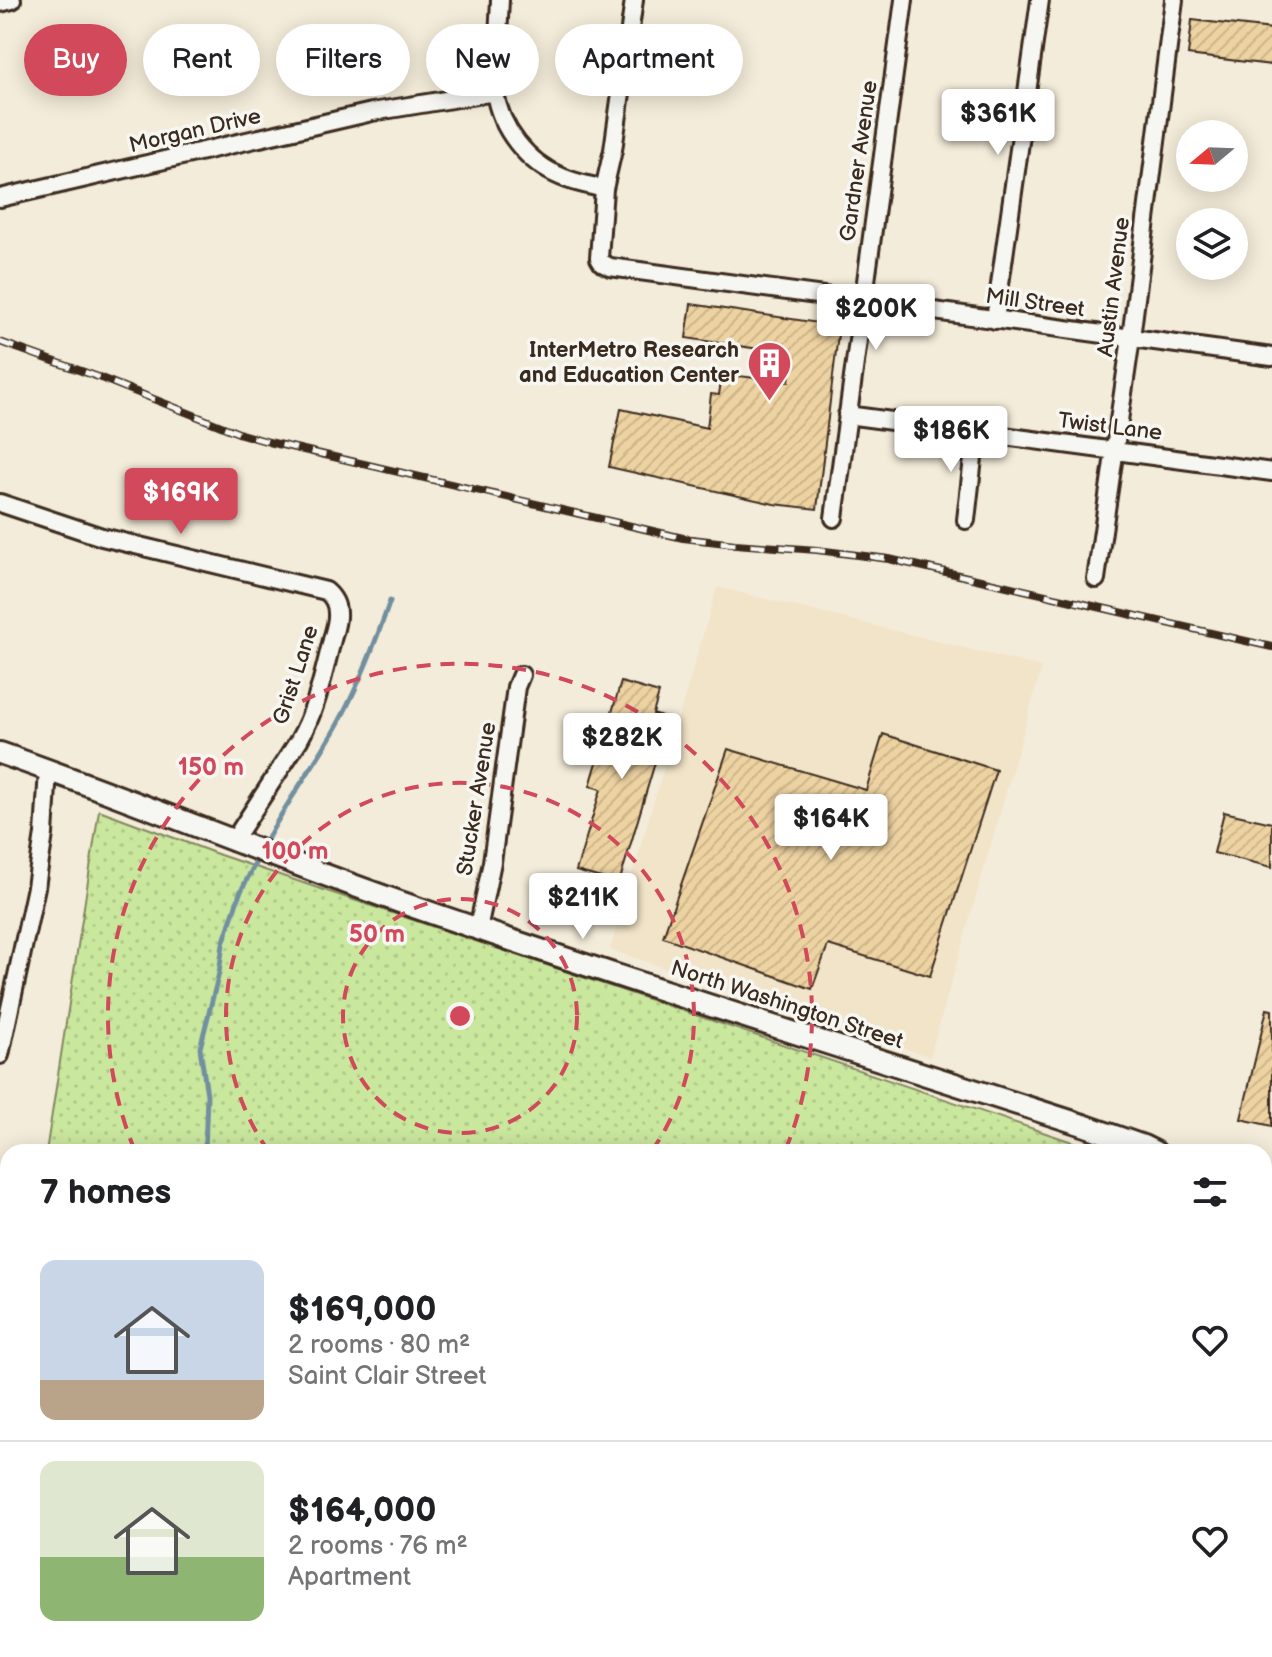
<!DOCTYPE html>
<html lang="en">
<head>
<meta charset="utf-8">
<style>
  body { margin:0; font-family:"Balsamiq Sans",sans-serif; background:#f6f6f6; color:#202124; height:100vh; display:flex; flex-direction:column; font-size:30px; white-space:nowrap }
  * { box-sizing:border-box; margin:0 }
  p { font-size:26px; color:#757577 }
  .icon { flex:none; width:44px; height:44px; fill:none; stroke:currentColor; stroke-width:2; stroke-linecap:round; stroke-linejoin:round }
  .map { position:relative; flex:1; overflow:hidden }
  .details { position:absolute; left:0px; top:1144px; width:1272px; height:514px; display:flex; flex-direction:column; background:#fff; border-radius:24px 24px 0 0; box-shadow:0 4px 20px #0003 }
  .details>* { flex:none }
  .top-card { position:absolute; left:24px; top:24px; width:800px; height:72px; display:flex; gap:16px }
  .needle { width:52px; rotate:251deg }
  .buttons { position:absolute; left:1176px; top:120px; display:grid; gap:16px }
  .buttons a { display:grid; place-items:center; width:72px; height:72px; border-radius:50%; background:#fff; box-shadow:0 4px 20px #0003; font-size:40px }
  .price { position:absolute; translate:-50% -68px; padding:0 18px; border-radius:8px; background:#fff; color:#222; font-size:26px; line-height:52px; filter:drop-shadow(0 2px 4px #0008) }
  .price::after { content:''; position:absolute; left:50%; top:48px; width:24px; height:18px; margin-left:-12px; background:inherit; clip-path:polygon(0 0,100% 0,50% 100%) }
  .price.current { background:#d1495b; color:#fff }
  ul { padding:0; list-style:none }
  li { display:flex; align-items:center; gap:24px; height:200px; padding:0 40px }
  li+li { border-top:2px solid #e0e0e0 }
  li span { display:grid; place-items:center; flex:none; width:224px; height:160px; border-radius:16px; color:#555 }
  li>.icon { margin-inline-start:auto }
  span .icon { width:96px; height:96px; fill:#fffc; stroke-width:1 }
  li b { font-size:34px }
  h2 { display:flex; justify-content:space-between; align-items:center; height:96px; padding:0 40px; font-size:34px }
  .pill { padding:0 28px; border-radius:36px; background:#fff; box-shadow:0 4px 20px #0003; font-size:28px; line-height:72px }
  .pill.current { background:#d1495b; color:#fff }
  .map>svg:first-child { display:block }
  .built { fill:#f2e4c9 }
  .grass { fill:url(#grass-dots); stroke:#82885e; stroke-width:2 }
  .forest { fill:url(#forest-firs); stroke:#82885e; stroke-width:2 }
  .water { fill:url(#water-ripples); stroke:#728fa0; stroke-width:2 }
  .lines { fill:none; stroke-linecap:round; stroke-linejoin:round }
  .stream { stroke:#728fa0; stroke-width:5 }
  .building { fill:url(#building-hatch); stroke:#3b2a1e; stroke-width:2 }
  .minor-casing { stroke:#3b2a1e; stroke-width:22 }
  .tertiary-casing { stroke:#3b2a1e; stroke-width:26 }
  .minor { stroke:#f6f6f2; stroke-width:16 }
  .tertiary { stroke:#f6f6f2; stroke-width:20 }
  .rail-casing { stroke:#3b2a1e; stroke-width:8 }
  .rail { stroke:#f6f6f2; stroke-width:5; stroke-dasharray:15; stroke-linecap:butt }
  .ring { fill:none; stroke:#d1495b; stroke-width:4; stroke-dasharray:14 10 }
  .labels { text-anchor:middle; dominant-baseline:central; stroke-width:7; stroke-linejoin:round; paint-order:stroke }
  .street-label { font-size:22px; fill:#3b2a1e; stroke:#f6f6f2 }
  .poi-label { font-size:22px; font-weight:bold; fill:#3b2a1e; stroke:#f6f6f2; text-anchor:end }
  .centre { fill:#d1495b; stroke:#f6f6f2; stroke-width:4 }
  .ring-label { font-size:24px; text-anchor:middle; font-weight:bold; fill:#d1495b; stroke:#f6f6f2; stroke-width:7; stroke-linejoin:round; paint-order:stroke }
</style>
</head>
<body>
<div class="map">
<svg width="1272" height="1657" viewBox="0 0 1272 1657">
  <defs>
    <pattern id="grass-dots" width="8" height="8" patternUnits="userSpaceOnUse" patternTransform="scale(2)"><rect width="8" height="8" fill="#cae79e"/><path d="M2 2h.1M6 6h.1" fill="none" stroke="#aec688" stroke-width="1.8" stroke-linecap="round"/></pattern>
    <pattern id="forest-firs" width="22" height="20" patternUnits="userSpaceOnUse" patternTransform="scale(2)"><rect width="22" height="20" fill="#cae79e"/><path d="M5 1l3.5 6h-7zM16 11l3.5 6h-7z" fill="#aec688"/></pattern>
    <pattern id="water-ripples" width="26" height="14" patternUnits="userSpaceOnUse" patternTransform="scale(2)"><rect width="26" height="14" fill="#97d2f7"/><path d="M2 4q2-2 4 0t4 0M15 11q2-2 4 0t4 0" fill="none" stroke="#83b4d3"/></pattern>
    <pattern id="building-hatch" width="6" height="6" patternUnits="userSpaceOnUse" patternTransform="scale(2)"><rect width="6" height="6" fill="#eed3a2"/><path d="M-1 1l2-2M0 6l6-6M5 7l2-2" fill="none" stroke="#cdb58b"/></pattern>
  </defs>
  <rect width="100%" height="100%" fill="#f4ecda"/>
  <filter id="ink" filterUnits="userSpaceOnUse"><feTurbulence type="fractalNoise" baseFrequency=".0125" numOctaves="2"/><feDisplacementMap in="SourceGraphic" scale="16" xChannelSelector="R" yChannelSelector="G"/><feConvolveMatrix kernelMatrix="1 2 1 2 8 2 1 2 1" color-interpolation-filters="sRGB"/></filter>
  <g filter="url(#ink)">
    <path class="built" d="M717,587L1042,667L930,1057L610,950Z"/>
    <path class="grass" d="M99,810L220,855L1102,1152H46Z
      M1264,1249L1272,1254V1657H332L325,1650H1264Z"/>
    <path class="forest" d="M0,1329L8,1336V1650H292L300,1657H0Z"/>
    <path class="water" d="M1189,1650H1263L1272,1653V1657H1183Z"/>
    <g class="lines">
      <path class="stream" d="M264,845C286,802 316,764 339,722C360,683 375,643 390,601
        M205,1152L207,1095L200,1048L219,973L223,944L240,893L260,854
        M0,1302L8,1310
        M325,1650L331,1657"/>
    </g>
    <path class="building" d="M1192,20L1272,29V65L1188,55Z
      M691,304L839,326L817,509L774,504L609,467L621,409L707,428L711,394L719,395L722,374L789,382L792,354L686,338Z
      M621,682L659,693L653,714L668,719L619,883L576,871L601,789L590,786Z
      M883,734L996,770L930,976L828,945L812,989L663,937L728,749L866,790Z
      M1224,812L1272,823V867L1214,853Z
      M1267,1009L1272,1010V1126L1241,1119Z"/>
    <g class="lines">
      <defs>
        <path id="minor" d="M500,0L495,92C500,128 527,163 562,177C575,183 590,185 604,189
          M634,0L613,150L604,189L599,258L602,263L610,267L1272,357
          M0,3L12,0
          M0,198L372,112L495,92
          M995,320L1040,0
          M847,415L1272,472
          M0,503L102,537L326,591C333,597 337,603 337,613C338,623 333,634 331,644C323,676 316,710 299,740L234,840
          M834,518L904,0
          M966,520L976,432
          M1096,579L1131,338L1174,0
          M478,929L492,862L516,687L521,675
          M0,1055L36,887L44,834L48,770"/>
        <path id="tertiary" d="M0,753C141,802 279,861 420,909C640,985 862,1054 1083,1125L1143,1146L1155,1152
          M1264,1223L1272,1228"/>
      </defs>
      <use href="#minor" class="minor-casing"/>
      <use href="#tertiary" class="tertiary-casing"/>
      <use href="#minor" class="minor"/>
      <use href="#tertiary" class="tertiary"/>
      <defs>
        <path id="rail" d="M0,342L101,378L241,434L269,442L683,538L735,544L817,550L889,559L1272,647"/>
      </defs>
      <use href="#rail" class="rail-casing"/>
      <use href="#rail" class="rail"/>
    </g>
  </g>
  <g class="ring">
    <circle cx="460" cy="1016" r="117"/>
    <path d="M269 1152A234 234 0 1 1 651 1152"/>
    <path d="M135 1151A352 352 0 1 1 785 1151"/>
  </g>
  <defs>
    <symbol id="building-pin" viewBox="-11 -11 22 30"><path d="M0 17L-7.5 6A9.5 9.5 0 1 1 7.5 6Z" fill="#d1495b" stroke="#f6f6f2"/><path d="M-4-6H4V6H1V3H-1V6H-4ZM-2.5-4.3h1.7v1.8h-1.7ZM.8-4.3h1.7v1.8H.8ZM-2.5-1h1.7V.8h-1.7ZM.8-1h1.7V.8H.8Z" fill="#fff"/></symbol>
  </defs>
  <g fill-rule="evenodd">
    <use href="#building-pin" x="744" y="338" width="51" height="69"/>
  </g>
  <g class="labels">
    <g class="street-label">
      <text transform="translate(195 131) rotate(-13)">Morgan Drive</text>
      <text transform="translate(859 161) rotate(-82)">Gardner Avenue</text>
      <text transform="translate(1114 287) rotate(-83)">Austin Avenue</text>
      <text transform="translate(1035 303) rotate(8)">Mill Street</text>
      <text transform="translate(1110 427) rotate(7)">Twist Lane</text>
      <text transform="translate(296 675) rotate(-72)">Grist Lane</text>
      <text transform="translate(477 799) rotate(-81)">Stucker Avenue</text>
      <text transform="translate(787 1005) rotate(18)">North Washington Street</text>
    </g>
    <g class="poi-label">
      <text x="739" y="350">InterMetro Research<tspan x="739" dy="25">and Education Center</tspan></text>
    </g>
  </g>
  <circle cx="460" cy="1016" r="12" class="centre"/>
  <g class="ring-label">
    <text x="211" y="775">150 m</text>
    <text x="295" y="859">100 m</text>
    <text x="377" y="942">50 m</text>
  </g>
</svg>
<div class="buttons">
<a><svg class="needle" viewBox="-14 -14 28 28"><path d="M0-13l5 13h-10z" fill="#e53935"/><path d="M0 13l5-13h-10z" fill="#757577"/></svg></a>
<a><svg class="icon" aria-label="layers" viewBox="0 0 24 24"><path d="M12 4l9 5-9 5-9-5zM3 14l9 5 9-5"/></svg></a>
</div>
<b class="price" style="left:998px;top:157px">$361K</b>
<b class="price" style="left:876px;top:352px">$200K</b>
<b class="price" style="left:951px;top:474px">$186K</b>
<b class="price current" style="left:181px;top:536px">$169K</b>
<b class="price" style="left:622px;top:781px">$282K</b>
<b class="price" style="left:831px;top:862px">$164K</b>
<b class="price" style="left:583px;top:941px">$211K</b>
<div class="top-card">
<a class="pill current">Buy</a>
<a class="pill">Rent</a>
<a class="pill">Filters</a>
<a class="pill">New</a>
<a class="pill">Apartment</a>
</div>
<section class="details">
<h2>7 homes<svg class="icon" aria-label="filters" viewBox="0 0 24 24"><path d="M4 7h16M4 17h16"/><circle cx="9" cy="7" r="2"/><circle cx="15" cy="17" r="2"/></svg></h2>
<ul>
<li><span style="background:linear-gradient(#c9d6e8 75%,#b9a48a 0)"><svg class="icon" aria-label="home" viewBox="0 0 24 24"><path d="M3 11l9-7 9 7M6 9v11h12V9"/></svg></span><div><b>$169,000</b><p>2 rooms · 80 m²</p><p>Saint Clair Street</p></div><svg class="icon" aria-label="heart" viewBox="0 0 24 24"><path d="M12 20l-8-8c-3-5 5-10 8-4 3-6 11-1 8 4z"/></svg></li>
<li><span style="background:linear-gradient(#dfe7d0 60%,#8fb573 0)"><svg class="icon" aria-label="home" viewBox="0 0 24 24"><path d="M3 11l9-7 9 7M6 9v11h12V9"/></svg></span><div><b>$164,000</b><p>2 rooms · 76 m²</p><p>Apartment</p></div><svg class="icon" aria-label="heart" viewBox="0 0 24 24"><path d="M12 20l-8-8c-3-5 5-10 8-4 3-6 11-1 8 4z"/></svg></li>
</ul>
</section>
</div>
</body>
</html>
